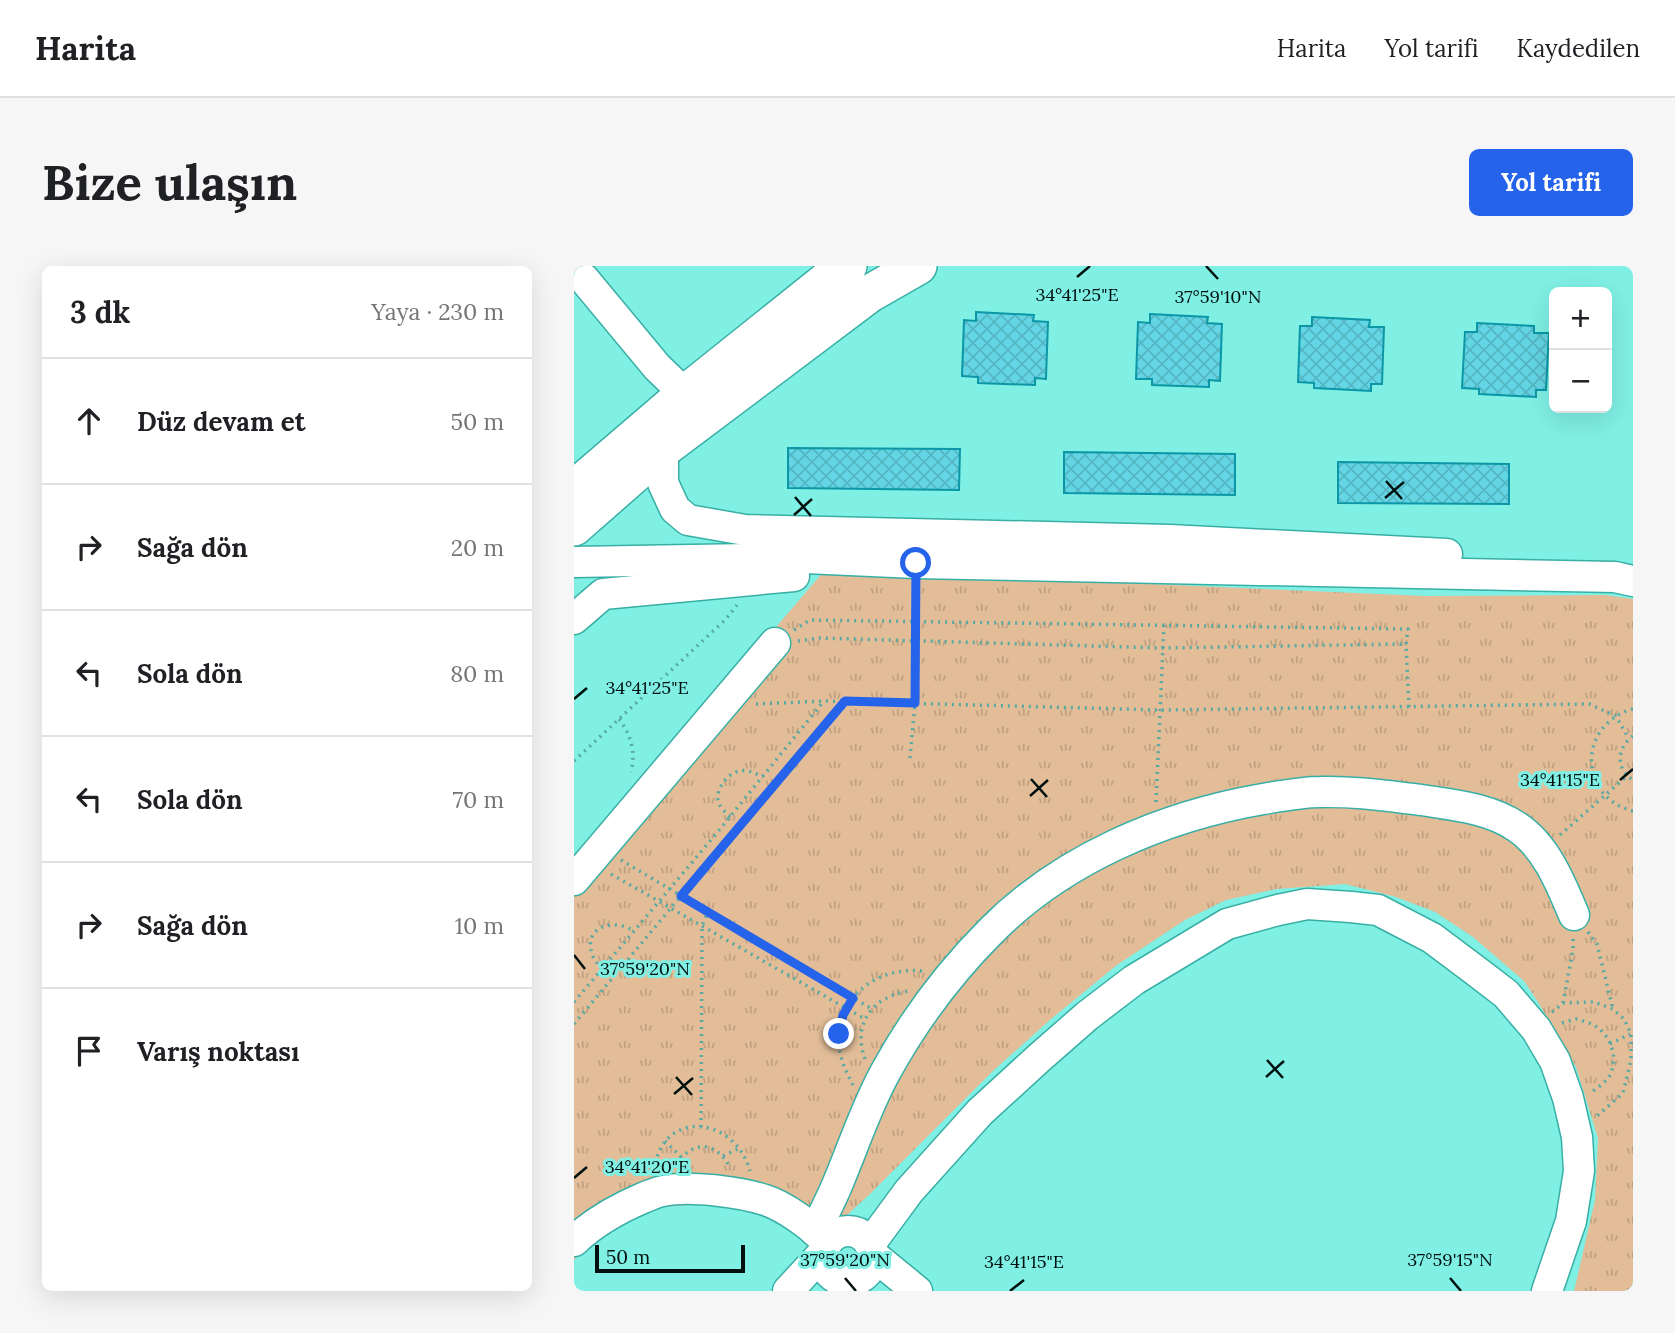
<!DOCTYPE html>
<html lang="tr">
<meta charset="utf-8">
<style>
body{margin:0;font-family:Lora,serif;background:#f6f6f6;color:#202124}
.controls{position:absolute;right:21px;top:21px;display:grid;overflow:hidden;border-radius:10px;box-shadow:0 7px 28px #0002}
.controls button{width:63px;height:63px;display:grid;place-items:center;padding:0;border:0;border-bottom:2px solid #e0e0e0;background:#fff;color:#202124;font:35px sans-serif}
.scale{position:absolute;left:21px;bottom:18px;width:150px;box-sizing:border-box;padding-left:7px;border:4px solid #00100f;border-top:0;font-size:19px;line-height:24px;white-space:nowrap;color:#00100f;-webkit-text-stroke:5px #80f0e5;paint-order:stroke}
.stop{position:absolute;width:21px;height:21px;margin:-16px;border:5px solid #2563eb;border-radius:50%;background:#fff}
.stop.end{background:#2563eb;border-color:#fff;box-shadow:0 2px 7px #0008}
.list{margin:0;padding:0;list-style:none}
h2{display:flex;justify-content:space-between;align-items:center;height:91px;margin:0;padding:0 28px;font-size:30px}
h2 small{font-size:23px;font-weight:400;color:#757577}
.list li{display:grid;grid-template-columns:46px 1fr auto;gap:21px;align-items:center;box-sizing:border-box;height:126px;padding:0 28px;border-top:2px solid #e0e0e0}
.list b{display:block;font-size:26px;white-space:nowrap}
.list em{font-size:23px;font-style:normal;color:#757577}
.icon{flex:none;width:38px;height:38px;fill:none;stroke:currentColor;stroke-width:2;stroke-linecap:round;stroke-linejoin:round}
.map{position:relative;flex:none;width:1059px;height:1025px;overflow:hidden;border-radius:10px}
header{display:flex;align-items:center;gap:42px;box-sizing:border-box;height:98px;padding:0 35px;background:#fff;border-bottom:2px solid #e0e0e0}
header strong{font-size:33px}
nav{display:flex;gap:38px;margin-inline-start:auto;font-size:24px}
.intro{display:flex;align-items:center;justify-content:space-between;box-sizing:border-box;height:168px;padding:0 42px}
h1{margin:0;font-size:49px}
.button{padding:18px 32px;border-radius:10px;background:#2563eb;color:#fff;font-size:24px;font-weight:700}
main{display:flex;gap:42px;padding:0 42px}
aside{flex:1;background:#fff;border-radius:10px;box-shadow:0 7px 28px #0002}
.map>svg:first-child{display:block}
</style>
<header>
<strong>Harita</strong>
<nav><a>Harita</a><a>Yol tarifi</a><a>Kaydedilen</a></nav>
</header>
<div class="intro"><h1>Bize ulaşın</h1><a class="button">Yol tarifi</a></div>
<main>
<aside>
<h2>3 dk<small>Yaya · 230 m</small></h2>
<ul class="list">
<li><svg class="icon" aria-label="ahead" viewBox="0 0 24 24"><path d="M12 20V5M6 11l6-6 6 6"/></svg><div><b>Düz devam et</b></div><em>50 m</em></li>
<li><svg class="icon" aria-label="right" viewBox="0 0 24 24"><path d="M7 20v-9h11M14 6l5 5-5 5"/></svg><div><b>Sağa dön</b></div><em>20 m</em></li>
<li><svg class="icon" aria-label="left" viewBox="0 0 24 24"><path d="M17 20v-9H6M10 6l-5 5 5 5"/></svg><div><b>Sola dön</b></div><em>80 m</em></li>
<li><svg class="icon" aria-label="left" viewBox="0 0 24 24"><path d="M17 20v-9H6M10 6l-5 5 5 5"/></svg><div><b>Sola dön</b></div><em>70 m</em></li>
<li><svg class="icon" aria-label="right" viewBox="0 0 24 24"><path d="M7 20v-9h11M14 6l5 5-5 5"/></svg><div><b>Sağa dön</b></div><em>10 m</em></li>
<li><svg class="icon" aria-label="arrive" viewBox="0 0 24 24"><path d="M6 21V4h12l-3 4 3 4H6"/></svg><div><b>Varış noktası</b></div></li>
</ul>
</aside>
<div class="map">
<svg width="1059" height="1025" viewBox="0 0 1059 1025">
<defs>
<pattern id="park-tufts" width="24" height="20" patternUnits="userSpaceOnUse" patternTransform="scale(1.75)"><rect width="24" height="20" fill="#e2bd98"/><path d="M3 7l-1-3M5 7V3M7 7l1-3M15 17l-1-3M17 17v-4M19 17l1-3" fill="none" stroke="#c0a182"/></pattern>
<pattern id="building-cross-hatch" width="8" height="8" patternUnits="userSpaceOnUse" patternTransform="scale(1.75)"><rect width="8" height="8" fill="#63d5e4"/><path d="M0 0l8 8M0 8l8-8" fill="none" stroke="#54b6c2"/></pattern>
</defs>
<rect width="100%" height="100%" fill="#80f0e5"/>
<polygon fill="url(#park-tufts)" points="251,304 851,330 1031,329 1059,333 1059,1025 1000,1025 1021,934 1024,872 1002,801 964,736 950,715 899,671 861,646 822,631 771,618 703,623 652,634 611,654 543,699 477,753 419,805 296,928 242,977 187,946 143,937 76,942 22,972 0,994 0,598 99,481"/>
<g fill="url(#building-cross-hatch)" stroke="#0b97a6" stroke-width="2">
<polygon points="402,46 460,49 459,55 474,56 472,113 461,112 461,119 404,117 404,111 388,110 390,54 402,55"/>
<polygon points="576,48 634,51 633,57 648,58 646,115 635,114 635,121 578,119 578,113 562,113 564,56 576,57"/>
<polygon points="738,51 796,54 795,61 810,61 808,118 797,118 797,125 740,122 740,117 724,116 726,60 738,60"/>
<polygon points="903,57 960,60 960,67 975,67 972,124 962,124 962,131 905,128 905,123 888,122 891,66 903,66"/>
<polygon points="214,182 386,183 385,224 214,222"/>
<polygon points="490,186 661,188 661,229 490,227"/>
<polygon points="764,196 935,198 935,238 764,237"/>
</g>
<g fill="none" stroke-linecap="round" stroke-linejoin="round">
<g stroke="#37afa5" stroke-width="33">
<g id="minor">
<polyline points="0,6 10,13 83,101 111,128"/>
<polyline points="89,183 89,217 101,243 114,254 171,264 596,274 873,288"/>
<polyline points="0,296 231,292 342,297 1041,311 1059,315"/>
<polyline points="0,353 29,328 220,310"/>
<polyline points="0,614 201,377"/>
<path d="M 241,965 C 250,947 259,930 266,912 C 281,876 293,839 312,805 C 340,754 375,707 417,665 C 488,593 590,550 689,533 C 707,530 728,526 746,526 C 780,525 813,530 847,534 C 879,539 915,542 943,561 C 972,580 987,618 1000,649"/>
<circle cx="274" cy="990" r="25"/>
<path d="M 0,975 C 20,956 43,943 69,932 C 75,930 82,926 89,925 C 114,919 166,926 191,934 C 210,940 240,961 253,977"/>
<polyline points="296,978 335,925 406,846 465,792 513,750 560,714 653,658 704,644 733,638 777,641 804,644 858,672 902,705 932,728 962,763 981,795 994,832 1003,871 1005,905 997,955 973,1025"/>
<polyline points="299,989 343,1025"/>
<polyline points="214,1025 250,986"/>
</g>
</g>
<g stroke="#37afa5" stroke-width="40">
<g id="major">
<polyline points="0,223 111,128 256,12 274,0"/>
<polyline points="0,261 89,183 295,28 344,0"/>
</g>
</g>
<g stroke="#57a9a1" stroke-width="3.5" stroke-dasharray="2 5" stroke-linecap="butt">
<polyline points="220,364 236,354 834,363 832,378 835,442"/>
<polyline points="224,375 245,372 589,382 832,378"/>
<polyline points="182,438 251,435 586,444 1015,438 1042,450 1055,473"/>
<path d="M 1059,443 C 1004,458 1003,531 1059,545"/>
<path d="M 45,453 C 57,469 62,486 57,506"/>
<path d="M 1059,470 C 1043,481 1041,503 1059,514"/>
<polyline points="336,492 341,437 342,319"/>
<polyline points="0,495 151,354 163,339"/>
<polyline points="582,536 590,359"/>
<path d="M 156,551 C 152,547 148,543 145,538 C 140,527 151,510 162,506 C 171,502 181,507 189,511"/>
<polyline points="986,569 1053,510"/>
<polyline points="47,594 298,743"/>
<polyline points="37,608 291,753"/>
<polyline points="1014,666 1023,678 1039,743"/>
<path d="M 28,703 C 24,698 20,694 18,688 C 9,660 40,652 60,665"/>
<polyline points="0,736 142,568 249,436"/>
<polyline points="989,737 999,684 999,672"/>
<polyline points="978,746 989,737 1020,736 1039,743 1050,753 1057,768 1057,794 1049,827 1023,850"/>
<path d="M 988,757 L 1002,753 C 1009,755 1017,757 1023,761 C 1039,772 1045,797 1034,812 C 1029,818 1022,823 1016,827"/>
<polyline points="0,758 270,435"/>
<polyline points="1036,778 1056,768"/>
<path d="M 291,793 C 278,757 299,731 334,725"/>
<path d="M 279,819 C 270,803 263,785 265,767 C 270,724 308,701 348,705"/>
<polyline points="127,861 128,660 134,646"/>
<polyline points="91,875 107,891"/>
<polyline points="149,890 166,882"/>
<path d="M 102,898 C 120,874 141,875 156,901"/>
<path d="M 80,904 C 88,842 161,850 176,905"/>
</g>
<use href="#minor" stroke="#fff" stroke-width="30"/>
<use href="#major" stroke="#fff" stroke-width="37"/>
</g>
<g fill="none" stroke-linecap="round" stroke-linejoin="round">
<polyline stroke="#2563eb" stroke-width="9" points="265,768 269,749 279,732 107,630 271,435 341,437 342,297"/>
</g>
<path fill="none" stroke="#00100f" stroke-width="2.5" d="M 632,0 L 644,13M 503,11 L 516,0M 812,215 L 828,233M 221,231 L 237,250M 811,232 L 830,216M 220,249 L 238,233M 0,433 L 13,422M 457,513 L 473,531M 1046,514 L 1059,503M 456,530 L 474,514M 0,689 L 11,703M 693,794 L 709,812M 102,811 L 118,829M 692,811 L 710,795M 100,828 L 119,812M 0,912 L 13,901M 271,1012 L 282,1025M 876,1012 L 887,1025M 436,1025 L 450,1014"/>
<g font-size="18" text-anchor="middle" fill="#00100f" stroke="#80f0e5" stroke-width="6" stroke-linejoin="round" paint-order="stroke">
<text x="503" y="35">34°41'25"E</text>
<text x="644" y="37">37°59'10"N</text>
<text x="73" y="428">34°41'25"E</text>
<text x="986" y="520">34°41'15"E</text>
<text x="71" y="709">37°59'20"N</text>
<text x="73" y="907">34°41'20"E</text>
<text x="271" y="1000">37°59'20"N</text>
<text x="876" y="1000">37°59'15"N</text>
<text x="450" y="1002">34°41'15"E</text>
</g>
</svg>
<div class="controls">
<button>+</button>
<button>−</button>
</div>
<div class="scale">50 m</div>
<div class="stop" style="left:342px;top:297px"></div>
<div class="stop end" style="left:265px;top:768px"></div>
</div>
</main>
